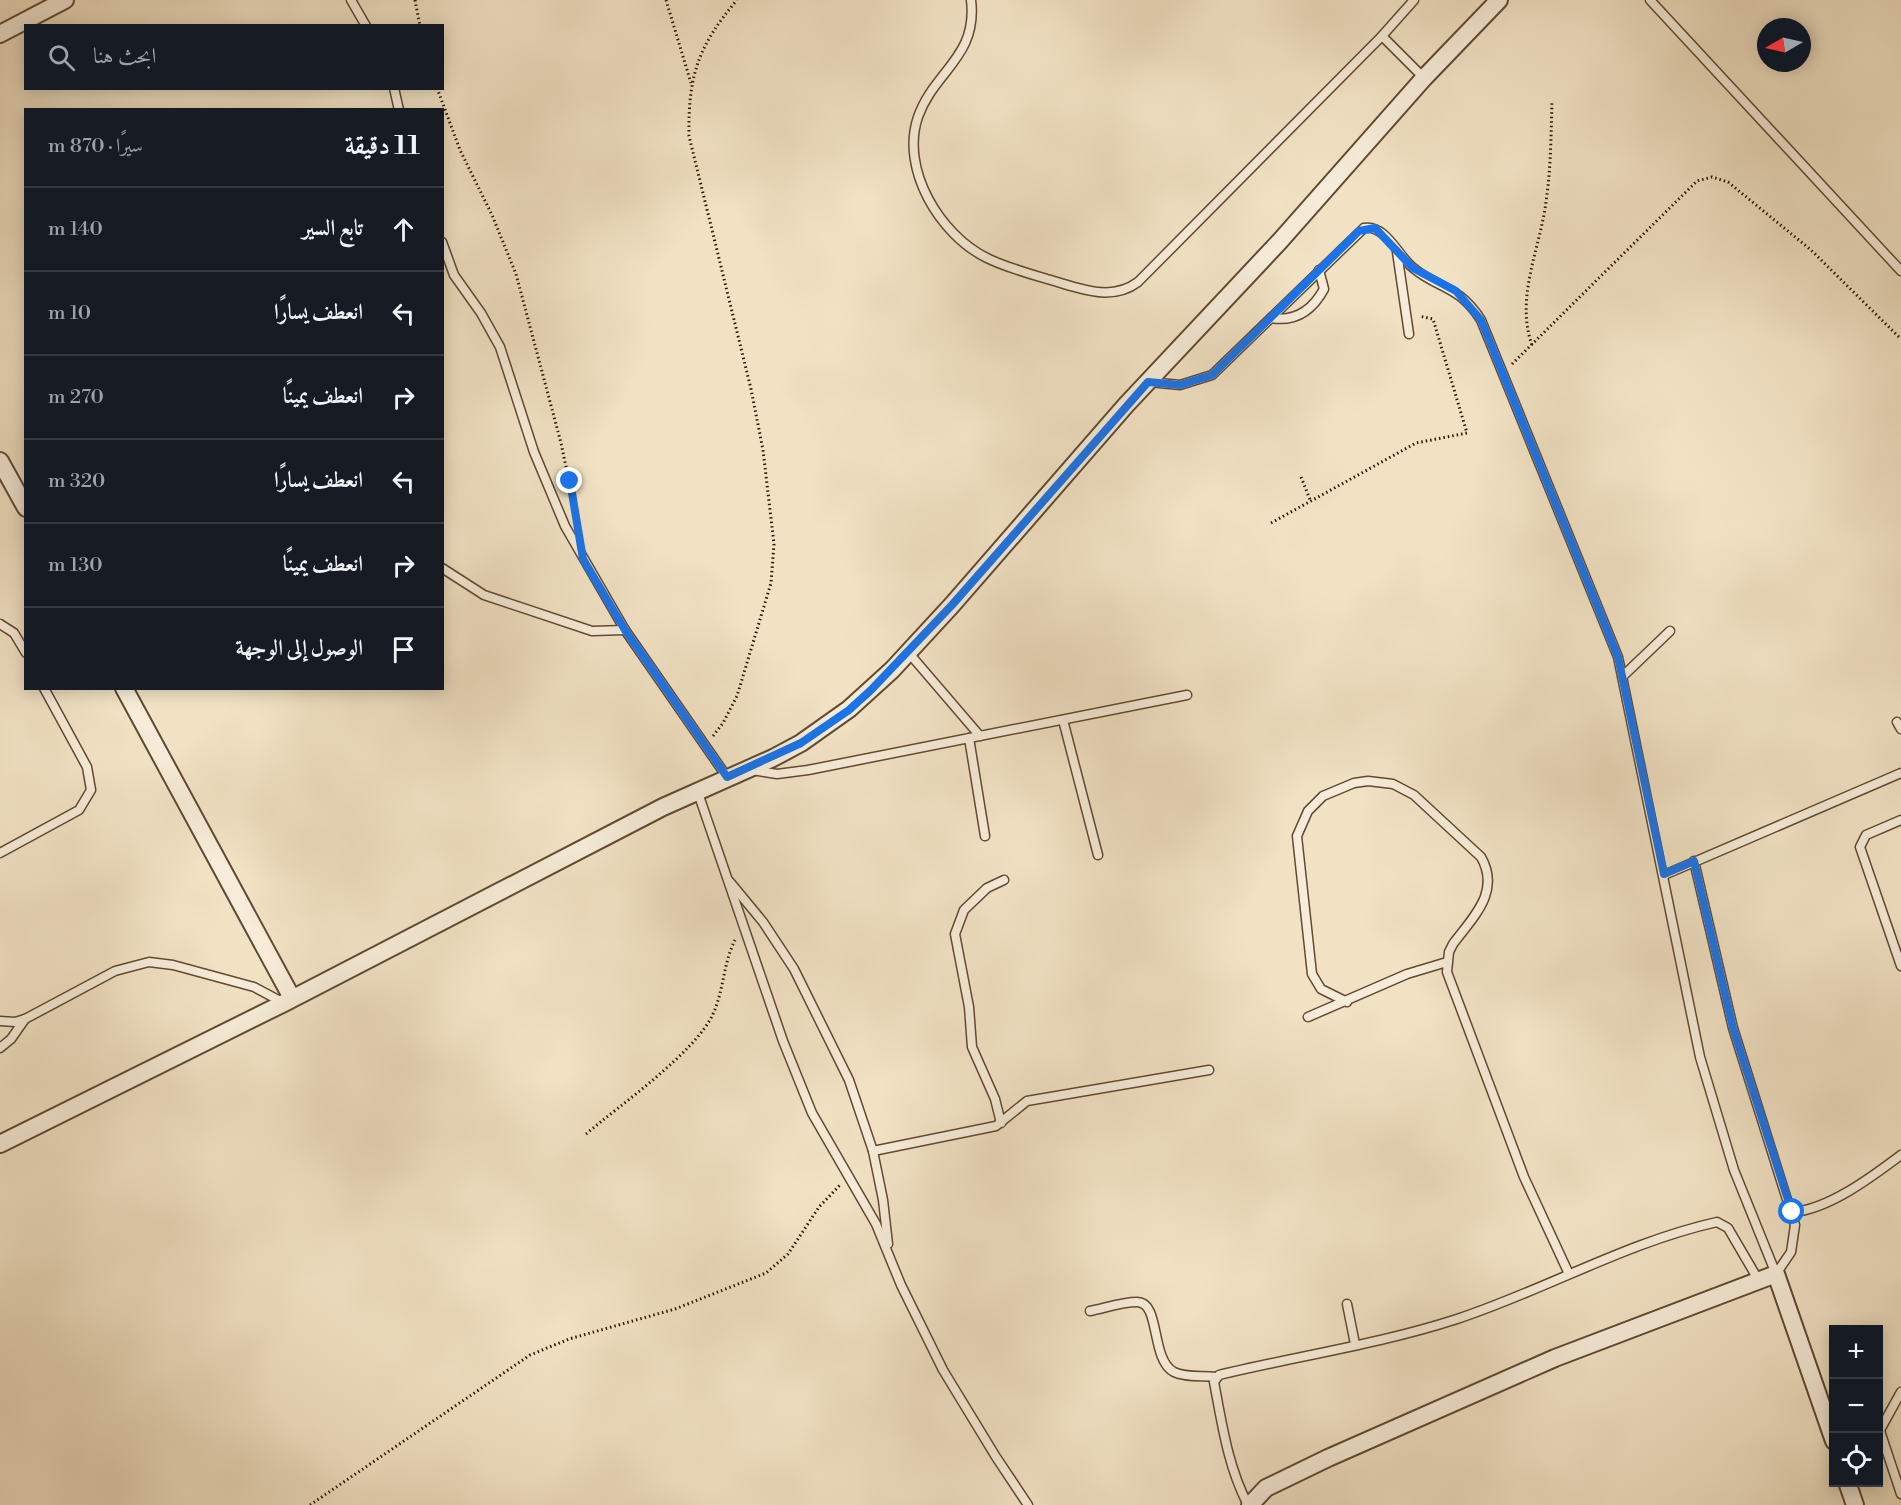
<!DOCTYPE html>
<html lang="ar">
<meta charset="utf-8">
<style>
body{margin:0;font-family:"Libre Bodoni",Amiri,serif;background:#20242c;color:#f1f3f6;direction:rtl}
.controls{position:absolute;right:18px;bottom:18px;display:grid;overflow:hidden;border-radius:0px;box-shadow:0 3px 15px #0003}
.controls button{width:54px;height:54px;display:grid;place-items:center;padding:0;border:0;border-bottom:2px solid #363941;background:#171b24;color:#f1f3f6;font:30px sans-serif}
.compass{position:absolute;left:1757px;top:18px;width:54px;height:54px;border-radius:50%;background:#171b24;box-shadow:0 3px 15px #0003;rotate:261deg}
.stop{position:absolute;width:18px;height:18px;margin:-14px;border:4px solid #1a73e8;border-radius:50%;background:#fff}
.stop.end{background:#1a73e8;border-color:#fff;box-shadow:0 2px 6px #0008}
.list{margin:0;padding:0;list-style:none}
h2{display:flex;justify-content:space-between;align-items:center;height:78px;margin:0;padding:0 24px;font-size:26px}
h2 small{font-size:20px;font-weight:400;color:#9ea1a6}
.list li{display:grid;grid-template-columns:39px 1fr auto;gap:18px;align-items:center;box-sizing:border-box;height:84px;padding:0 24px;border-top:2px solid #363941}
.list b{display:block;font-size:22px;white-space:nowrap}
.list em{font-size:20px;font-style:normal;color:#9ea1a6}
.icon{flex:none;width:33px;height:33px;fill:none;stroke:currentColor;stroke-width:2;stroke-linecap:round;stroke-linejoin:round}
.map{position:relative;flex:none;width:1901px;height:1505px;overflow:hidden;direction:ltr}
.search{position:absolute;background:#171b24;box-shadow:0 3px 15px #0003;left:24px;top:24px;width:420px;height:66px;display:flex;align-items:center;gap:15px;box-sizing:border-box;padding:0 21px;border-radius:0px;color:#9ea1a6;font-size:22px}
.panel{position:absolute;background:#171b24;box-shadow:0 3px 15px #0003;left:24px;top:108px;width:420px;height:582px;border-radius:0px;direction:rtl}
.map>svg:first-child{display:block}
</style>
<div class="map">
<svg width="1901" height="1505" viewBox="0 0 1901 1505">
<rect width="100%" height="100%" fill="#f1e2c4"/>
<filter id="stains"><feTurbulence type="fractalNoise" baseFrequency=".00333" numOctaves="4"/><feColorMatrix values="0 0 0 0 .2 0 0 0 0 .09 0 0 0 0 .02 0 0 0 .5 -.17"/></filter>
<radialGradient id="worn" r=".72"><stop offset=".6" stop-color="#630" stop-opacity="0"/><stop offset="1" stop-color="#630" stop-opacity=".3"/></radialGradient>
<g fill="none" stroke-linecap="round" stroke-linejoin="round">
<g stroke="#624931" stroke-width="11">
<g id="service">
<polyline points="351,0 366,26"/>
<path d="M 971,0 C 978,57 934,71 918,117 C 900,169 940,235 987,258 C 1005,267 1027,273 1047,279 C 1077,287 1110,303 1138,282 L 1382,36 L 1414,0"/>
<polyline points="1650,0 1901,271"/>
<polyline points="1382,36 1424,78"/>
<polyline points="394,88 399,110"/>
<polyline points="442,242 454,275 481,313 500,347 534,452 565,526 625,630 727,777"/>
<polyline points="1397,252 1409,334"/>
<path d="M 1271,318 C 1295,322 1312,311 1324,289 L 1319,270"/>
<path d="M 1149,382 L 1180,385 L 1212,375 L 1364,228 C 1385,224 1398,255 1412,267 C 1439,290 1458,284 1481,320 L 1618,657 L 1700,1057 L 1734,1170 L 1776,1274 L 1791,1252 L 1795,1225 L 1733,1028 L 1694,861"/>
<polyline points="442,568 484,595 592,631 625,630"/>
<polyline points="0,624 14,633 26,653"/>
<polyline points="908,652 980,736"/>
<polyline points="1623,676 1670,631"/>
<polyline points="1063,720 1098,855"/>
<polyline points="1897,722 1901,729"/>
<polyline points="969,738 985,836"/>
<polyline points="752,770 777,774 808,770 1187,695"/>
<polyline points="697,790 783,1041 812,1113 876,1224 901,1285 943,1370 996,1457 1028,1505"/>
<polyline points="1901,820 1866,835 1860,847 1901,966"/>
<polyline points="0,853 79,810 91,790 87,767 44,688"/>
<polyline points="1664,875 1901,773"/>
<polyline points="730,882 763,922 794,969 849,1080 873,1151 883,1200 888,1244"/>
<path d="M 1347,1002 L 1321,989 L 1312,974 L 1297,836 L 1308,811 L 1323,796 L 1354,783 L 1368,781 L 1393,784 L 1414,795 L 1481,857 C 1501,892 1473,917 1453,944 L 1449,952 L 1447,972 L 1524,1177 L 1569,1274"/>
<polyline points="1308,1017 1407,974 1447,962"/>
<polyline points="0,1021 15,1022 25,1019 115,971 149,962 173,965 254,987 284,1003"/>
<polyline points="0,1048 11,1039 25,1019"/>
<polyline points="1001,1123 995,1099 972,1047 969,1007 955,934 964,910 987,888 1004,880"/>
<polyline points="873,1151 996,1126 1027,1101 1209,1070"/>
<path d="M 1792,1212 C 1828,1210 1873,1176 1901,1155"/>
<polyline points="1347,1304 1355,1344"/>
<path d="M 1090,1311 C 1105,1308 1122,1302 1137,1302 C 1161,1302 1150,1359 1174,1372 C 1186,1378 1203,1375 1216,1377"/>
<polyline points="1878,1425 1901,1494"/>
<polyline points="1880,1430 1901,1392"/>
<path d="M 1248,1505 C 1228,1467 1222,1424 1214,1382 L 1219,1375 C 1298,1356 1380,1344 1457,1319 C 1545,1290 1627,1242 1717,1222 L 1728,1228 L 1759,1281"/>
</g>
</g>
<g stroke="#624931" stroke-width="20">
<g id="minor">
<polyline points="0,34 65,0"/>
<polyline points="0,461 26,508"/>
<polyline points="124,688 292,998"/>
<polyline points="0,1144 284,1003 663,807 773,758 801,743 849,709 892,670 952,605 1126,405 1280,241 1424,78 1499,0"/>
<polyline points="1847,1482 1855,1505"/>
<polyline points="1250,1505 1266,1488 1328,1458 1555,1358 1776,1274 1834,1441"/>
</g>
</g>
<g stroke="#331600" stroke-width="3" stroke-dasharray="1.5 3" stroke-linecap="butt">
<polyline points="415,0 420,26"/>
<polyline points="666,0 691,83"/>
<polyline points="437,88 460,150 492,215 516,274 561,443 577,519"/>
<path d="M 1532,345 C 1515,298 1540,249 1546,202 C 1551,168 1551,134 1552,101"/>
<polyline points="1512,364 1697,181 1712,177 1728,182 1811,250 1901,339"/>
<polyline points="1301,477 1311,502"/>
<polyline points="1271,523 1416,443 1467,433 1433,319 1419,316"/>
<path d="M 713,736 L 723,723 L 737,696 L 771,583 L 774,544 L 763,450 L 751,389 L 689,136 C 688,76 698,46 737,0"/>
<path d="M 586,1134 C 620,1105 695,1053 713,1014 C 724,990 723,964 735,940"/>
<polyline points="310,1505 530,1355 569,1339 675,1309 766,1273 788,1254 819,1207 840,1185"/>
</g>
<use href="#service" stroke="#f6ecd9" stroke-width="8"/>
<use href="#minor" stroke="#f6ecd9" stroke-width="16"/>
</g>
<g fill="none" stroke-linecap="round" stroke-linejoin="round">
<polyline stroke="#1a73e8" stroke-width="8" points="570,481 583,559 625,630 727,777 801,743 849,710 871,690 952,605 1148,382 1180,385 1212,375 1359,231 1375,228 1413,268 1456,291 1481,320 1618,657 1664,874 1694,861 1733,1028 1792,1212"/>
</g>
<rect width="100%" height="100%" filter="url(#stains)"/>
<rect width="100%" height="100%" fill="url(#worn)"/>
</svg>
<div class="controls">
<button>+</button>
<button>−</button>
<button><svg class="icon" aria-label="locate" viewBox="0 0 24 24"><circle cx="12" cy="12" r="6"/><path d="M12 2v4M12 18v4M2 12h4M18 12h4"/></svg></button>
</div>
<svg class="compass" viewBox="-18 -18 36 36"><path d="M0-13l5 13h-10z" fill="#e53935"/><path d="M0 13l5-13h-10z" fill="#9ea1a6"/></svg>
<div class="stop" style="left:1792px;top:1212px"></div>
<div class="stop end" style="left:570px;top:481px"></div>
<div class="search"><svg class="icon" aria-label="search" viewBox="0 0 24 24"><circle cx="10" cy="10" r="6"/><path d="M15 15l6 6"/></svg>ابحث هنا</div>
<section class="panel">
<h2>11 دقيقة<small>سيرًا · 870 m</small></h2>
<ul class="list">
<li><svg class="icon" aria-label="ahead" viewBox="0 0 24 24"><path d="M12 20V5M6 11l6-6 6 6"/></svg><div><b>تابع السير</b></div><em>140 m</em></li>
<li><svg class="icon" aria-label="left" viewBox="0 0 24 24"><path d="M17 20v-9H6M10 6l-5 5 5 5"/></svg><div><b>انعطف يسارًا</b></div><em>10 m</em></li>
<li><svg class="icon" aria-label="right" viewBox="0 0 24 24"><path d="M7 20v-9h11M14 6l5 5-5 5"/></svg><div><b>انعطف يمينًا</b></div><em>270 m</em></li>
<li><svg class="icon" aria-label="left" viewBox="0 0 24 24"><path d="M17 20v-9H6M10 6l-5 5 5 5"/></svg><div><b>انعطف يسارًا</b></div><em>320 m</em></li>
<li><svg class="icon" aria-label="right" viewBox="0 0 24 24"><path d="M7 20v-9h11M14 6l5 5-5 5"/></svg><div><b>انعطف يمينًا</b></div><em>130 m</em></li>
<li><svg class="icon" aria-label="arrive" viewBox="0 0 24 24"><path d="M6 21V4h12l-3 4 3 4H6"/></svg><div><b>الوصول إلى الوجهة</b></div></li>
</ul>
</section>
</div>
